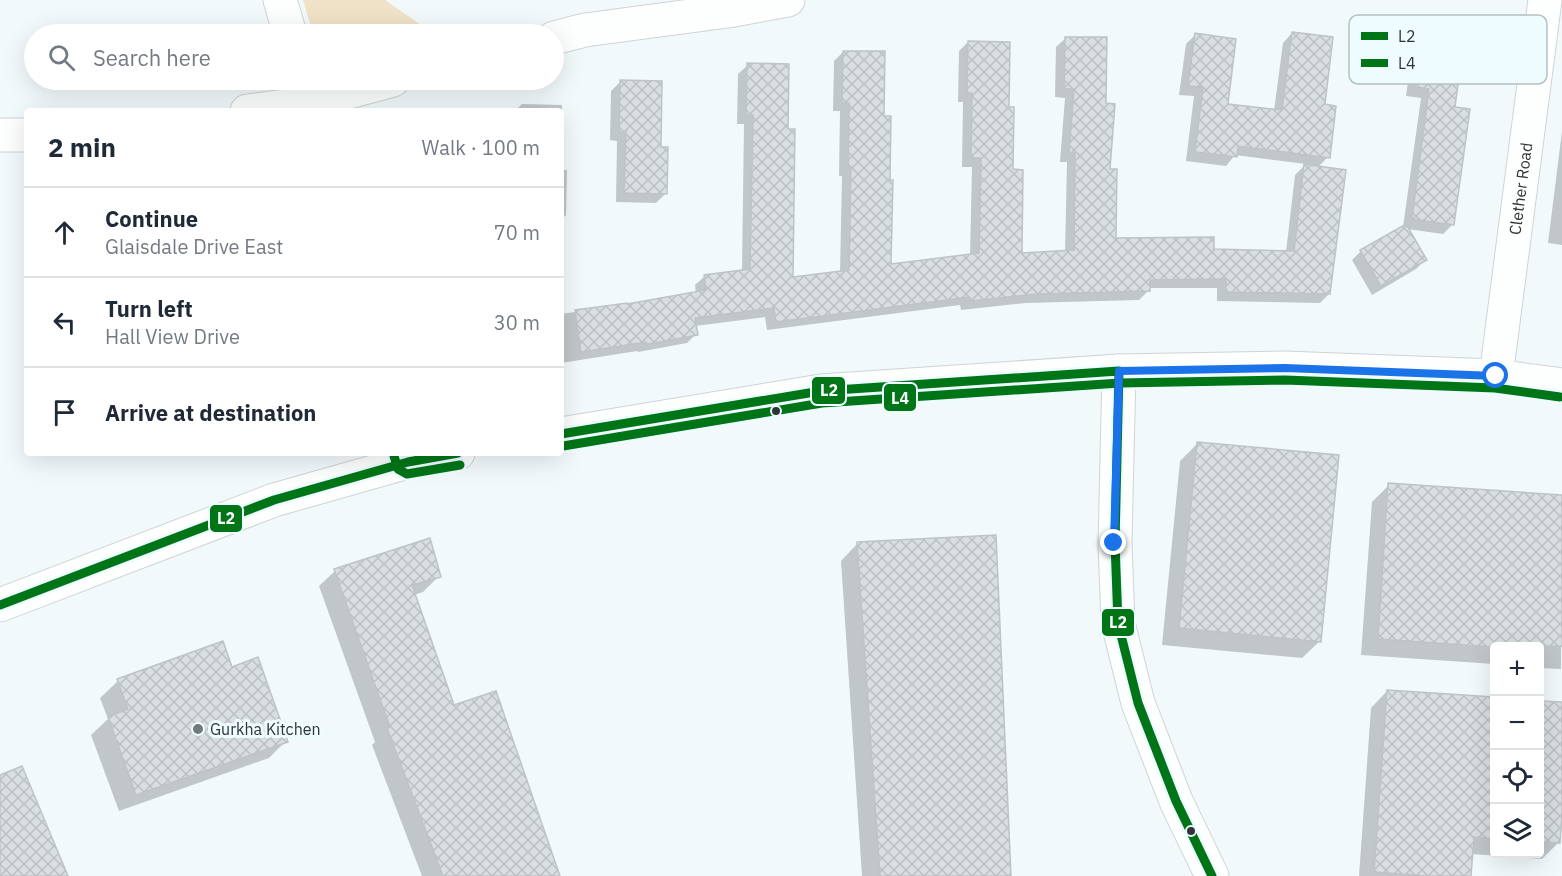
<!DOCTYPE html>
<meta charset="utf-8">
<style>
body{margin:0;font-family:"IBM Plex Sans",sans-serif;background:#f2f2f3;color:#1f2937}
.controls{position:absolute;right:18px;bottom:18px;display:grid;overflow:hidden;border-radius:6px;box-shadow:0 6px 24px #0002}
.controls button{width:54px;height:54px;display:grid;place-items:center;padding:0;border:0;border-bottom:2px solid #e0e1e3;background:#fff;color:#1f2937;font:30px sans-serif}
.stop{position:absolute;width:18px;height:18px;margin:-14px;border:4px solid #1a73e8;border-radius:50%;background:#fff}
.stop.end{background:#1a73e8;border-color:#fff;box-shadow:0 2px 6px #0008}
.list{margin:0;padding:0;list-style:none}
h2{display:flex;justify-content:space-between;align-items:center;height:78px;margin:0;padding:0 24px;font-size:26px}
h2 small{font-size:20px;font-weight:400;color:#747a83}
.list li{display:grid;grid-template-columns:39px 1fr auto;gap:18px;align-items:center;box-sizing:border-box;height:90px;padding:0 24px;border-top:2px solid #e0e1e3}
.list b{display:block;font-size:22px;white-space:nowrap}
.list p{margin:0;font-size:20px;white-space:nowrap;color:#747a83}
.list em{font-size:20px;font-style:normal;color:#747a83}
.icon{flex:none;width:33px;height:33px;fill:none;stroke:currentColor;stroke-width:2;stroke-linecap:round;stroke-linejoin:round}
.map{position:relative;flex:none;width:1562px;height:876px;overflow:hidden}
.search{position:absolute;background:#fff;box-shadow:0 6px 24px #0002;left:24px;top:24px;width:540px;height:66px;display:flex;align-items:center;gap:15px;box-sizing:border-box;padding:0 21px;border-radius:33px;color:#747a83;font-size:22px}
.panel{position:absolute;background:#fff;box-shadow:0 6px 24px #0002;left:24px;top:108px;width:540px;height:348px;border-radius:6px}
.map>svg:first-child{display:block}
</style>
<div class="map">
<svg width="1562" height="876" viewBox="0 0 1562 876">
<defs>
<pattern id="building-cross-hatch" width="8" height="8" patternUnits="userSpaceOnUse" patternTransform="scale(1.5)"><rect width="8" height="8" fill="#d9dfe1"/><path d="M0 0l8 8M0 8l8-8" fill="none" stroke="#bbc0c2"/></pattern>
</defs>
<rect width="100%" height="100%" fill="#f2f9fb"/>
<polygon fill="#f0e2c6" points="303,0 385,0 434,34 313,34"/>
<g fill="#0003">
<polygon points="1292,33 1324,106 1328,157 1318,167 1329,294 1320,303 1217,301 1217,288 1148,288 1148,291 1139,300 1026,303 961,310 960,305 767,330 765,317 695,326 696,334 687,343 638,352 637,351 561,363 561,314 696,294 695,285 705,276 742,271 744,124 737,124 738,74 748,65 787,130 791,279 840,272 842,176 839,176 840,111 833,111 834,61 843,52 882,117 890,266 970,256 972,167 962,167 963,102 958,102 959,51 968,42 1007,108 1011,171 1020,255 1065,252 1067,162 1060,162 1065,98 1055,97 1056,47 1066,38 1105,105 1115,239 1213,251 1286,252 1295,175 1306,164 1235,155 1226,166 1186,161 1194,96 1179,95 1186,44 1195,35 1227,105 1274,111 1283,43"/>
<polygon points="1422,37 1453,108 1452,225 1443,234 1407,229 1425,260 1416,269 1372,295 1352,260 1361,251 1403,227 1421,98 1406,96 1413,46"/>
<polygon points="620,82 659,149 665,194 656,203 616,202 617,141 610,140 611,91"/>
<polygon points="522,104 562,105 561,156 561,111 515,111"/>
<polygon points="1562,131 1562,245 1548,243"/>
<polygon points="561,170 567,170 566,215 561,220"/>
<polygon points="1197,444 1320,641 1302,658 1162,645 1180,461"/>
<polygon points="1389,485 1562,497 1561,669 1540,668 1540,646 1494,646 1494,664 1361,655 1372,502"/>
<polygon points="858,543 1010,876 862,876 841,561"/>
<polygon points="335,571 439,576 423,592 414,595 453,707 559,876 422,876 372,745 375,742 319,586"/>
<polygon points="222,643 231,669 286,741 269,758 119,811 91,735 108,719 100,698 118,681"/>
<polygon points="1387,691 1494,699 1494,854 1540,854 1540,702 1562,704 1562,793 1558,843 1542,859 1471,854 1470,876 1359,876 1371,708"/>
</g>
<g fill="url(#building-cross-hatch)" stroke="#bec4c6" stroke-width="1.5">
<polygon points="1292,32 1333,37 1325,104 1336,106 1330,158 1238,146 1237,157 1195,152 1203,87 1188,86 1195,33 1236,39 1228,104 1282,110"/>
<polygon points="1422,35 1464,41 1455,107 1470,109 1454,225 1412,219 1429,89 1414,87"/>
<polygon points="1065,37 1107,37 1106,103 1115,104 1110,169 1117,169 1116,238 1214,237 1214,249 1294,251 1304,164 1346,170 1330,294 1226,292 1226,279 1150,280 1150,291 1037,294 970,301 969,297 776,322 774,308 695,318 698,335 647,344 646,342 581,352 575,310 627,303 627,304 706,290 704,275 750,269 753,115 746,115 747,63 789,64 788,129 795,129 793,277 849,270 851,167 848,167 849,103 842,103 843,51 885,51 884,116 891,116 890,180 893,180 891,264 979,253 981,158 971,158 972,93 967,93 968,41 1010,42 1009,107 1014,107 1013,169 1023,170 1022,253 1074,250 1075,153 1069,153 1074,89 1064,89"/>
<polygon points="620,80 662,81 661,147 668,147 667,194 624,193 626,132 619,132"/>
<polygon points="1406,224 1427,260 1381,286 1360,250"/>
<polygon points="1197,442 1339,455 1321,642 1179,628"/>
<polygon points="1388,483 1562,495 1562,646 1494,647 1378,639"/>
<polygon points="996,535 1011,876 880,876 857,542"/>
<polygon points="430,538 441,577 412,585 454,705 496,691 560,876 443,876 387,728 390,727 334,569"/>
<polygon points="223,641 232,667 258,657 288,742 136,795 108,717 128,709 117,679"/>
<polygon points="1387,690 1494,697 1494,839 1474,837 1471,876 1426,876 1374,872"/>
<polygon points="1539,701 1562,702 1562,814 1560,843 1539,842"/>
<polygon points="22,766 68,876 0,876 0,775"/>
</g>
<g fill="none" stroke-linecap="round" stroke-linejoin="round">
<g stroke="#cfd4d6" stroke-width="35">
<g id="minor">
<polyline points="280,0 290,34"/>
<polyline points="554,38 585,30 728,11 788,0"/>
<polyline points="247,111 308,103 393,80"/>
<polyline points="0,135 27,135"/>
<polyline points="1119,371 1115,543 1118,623 1138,703 1176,801 1212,876"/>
<path id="s1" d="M 1496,376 L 1545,0"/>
</g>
</g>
<g stroke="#cfd4d6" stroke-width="35">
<g id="tertiary">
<polyline points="561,434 821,391 1119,371 1285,368 1496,376 1562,385"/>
<polyline points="0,605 274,500 408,462 458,453"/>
</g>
</g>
<use href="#minor" stroke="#fdfefe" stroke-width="33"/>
<use href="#tertiary" stroke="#fdfefe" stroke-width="33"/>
<g stroke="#eefbff" stroke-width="14">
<g id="bus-1">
<polyline points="561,434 821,391 1119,371 1115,543 1118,623 1138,703 1176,801 1212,876"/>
<polyline points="0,605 274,500 408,462 458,453"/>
</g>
</g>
<g stroke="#eefbff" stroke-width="14">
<g id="bus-2">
<polyline points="563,446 822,403 1120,383 1285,380 1495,388 1560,397"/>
<polyline points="394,456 398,469 407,474 460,465"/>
</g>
</g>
<use href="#bus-1" stroke="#007517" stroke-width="9"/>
<use href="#bus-2" stroke="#007517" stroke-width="9"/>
</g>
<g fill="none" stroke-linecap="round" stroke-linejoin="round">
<polyline stroke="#1a73e8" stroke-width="8" points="1114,543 1119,371 1285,368 1496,376"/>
</g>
<g fill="#2f3536" stroke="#eefbff" stroke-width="2">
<circle cx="776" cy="411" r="5"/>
<circle cx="1191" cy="831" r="5"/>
</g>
<circle fill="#737a7b" stroke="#eefbff" stroke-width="2" cx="198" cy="729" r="6"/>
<g text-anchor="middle" stroke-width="6" stroke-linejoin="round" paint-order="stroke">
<g font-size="16" fill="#2f3536" stroke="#eefbff">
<text dy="6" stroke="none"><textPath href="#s1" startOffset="189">Clether Road</textPath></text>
</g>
<g font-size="16" fill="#2f3536" stroke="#eefbff" text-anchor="start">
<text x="210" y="735">Gurkha Kitchen</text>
</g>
</g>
<rect x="1349" y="15" width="198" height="69" rx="9" fill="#eefbff" stroke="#b5c0c3" stroke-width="1.5"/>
<rect x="1361" y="32" width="27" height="8" fill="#007517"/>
<rect x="1361" y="59" width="27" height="8" fill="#007517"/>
<g font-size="16" fill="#2f3536">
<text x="1398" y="42">L2</text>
<text x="1398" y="69">L4</text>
</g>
<g stroke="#eefbff" stroke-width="2">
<rect x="811" y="376" width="35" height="29" rx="6" fill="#007517"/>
<rect x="883" y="383" width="34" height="29" rx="6" fill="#007517"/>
<rect x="209" y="504" width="34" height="29" rx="6" fill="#007517"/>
<rect x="1101" y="608" width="34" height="29" rx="6" fill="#007517"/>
</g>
<g font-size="16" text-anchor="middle" font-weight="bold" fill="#fff">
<text x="829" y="396">L2</text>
<text x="900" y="404">L4</text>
<text x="226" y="524">L2</text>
<text x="1118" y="628">L2</text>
</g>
</svg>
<div class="controls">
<button>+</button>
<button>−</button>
<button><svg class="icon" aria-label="locate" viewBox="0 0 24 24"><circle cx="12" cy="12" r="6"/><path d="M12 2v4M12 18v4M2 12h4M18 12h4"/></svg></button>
<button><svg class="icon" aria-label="layers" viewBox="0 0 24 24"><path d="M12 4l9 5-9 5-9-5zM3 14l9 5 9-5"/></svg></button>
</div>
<div class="stop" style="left:1496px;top:376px"></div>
<div class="stop end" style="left:1114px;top:543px"></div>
<div class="search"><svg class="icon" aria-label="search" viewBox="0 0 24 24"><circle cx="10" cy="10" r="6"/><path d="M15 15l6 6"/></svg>Search here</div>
<section class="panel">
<h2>2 min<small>Walk · 100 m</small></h2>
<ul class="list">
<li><svg class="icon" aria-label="ahead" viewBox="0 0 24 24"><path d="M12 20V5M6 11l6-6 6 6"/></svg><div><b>Continue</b><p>Glaisdale Drive East</p></div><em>70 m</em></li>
<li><svg class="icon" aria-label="left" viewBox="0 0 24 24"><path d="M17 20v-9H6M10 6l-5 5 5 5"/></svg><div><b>Turn left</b><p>Hall View Drive</p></div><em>30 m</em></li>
<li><svg class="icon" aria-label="arrive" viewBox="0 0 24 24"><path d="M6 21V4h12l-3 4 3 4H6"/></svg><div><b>Arrive at destination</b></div></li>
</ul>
</section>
</div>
